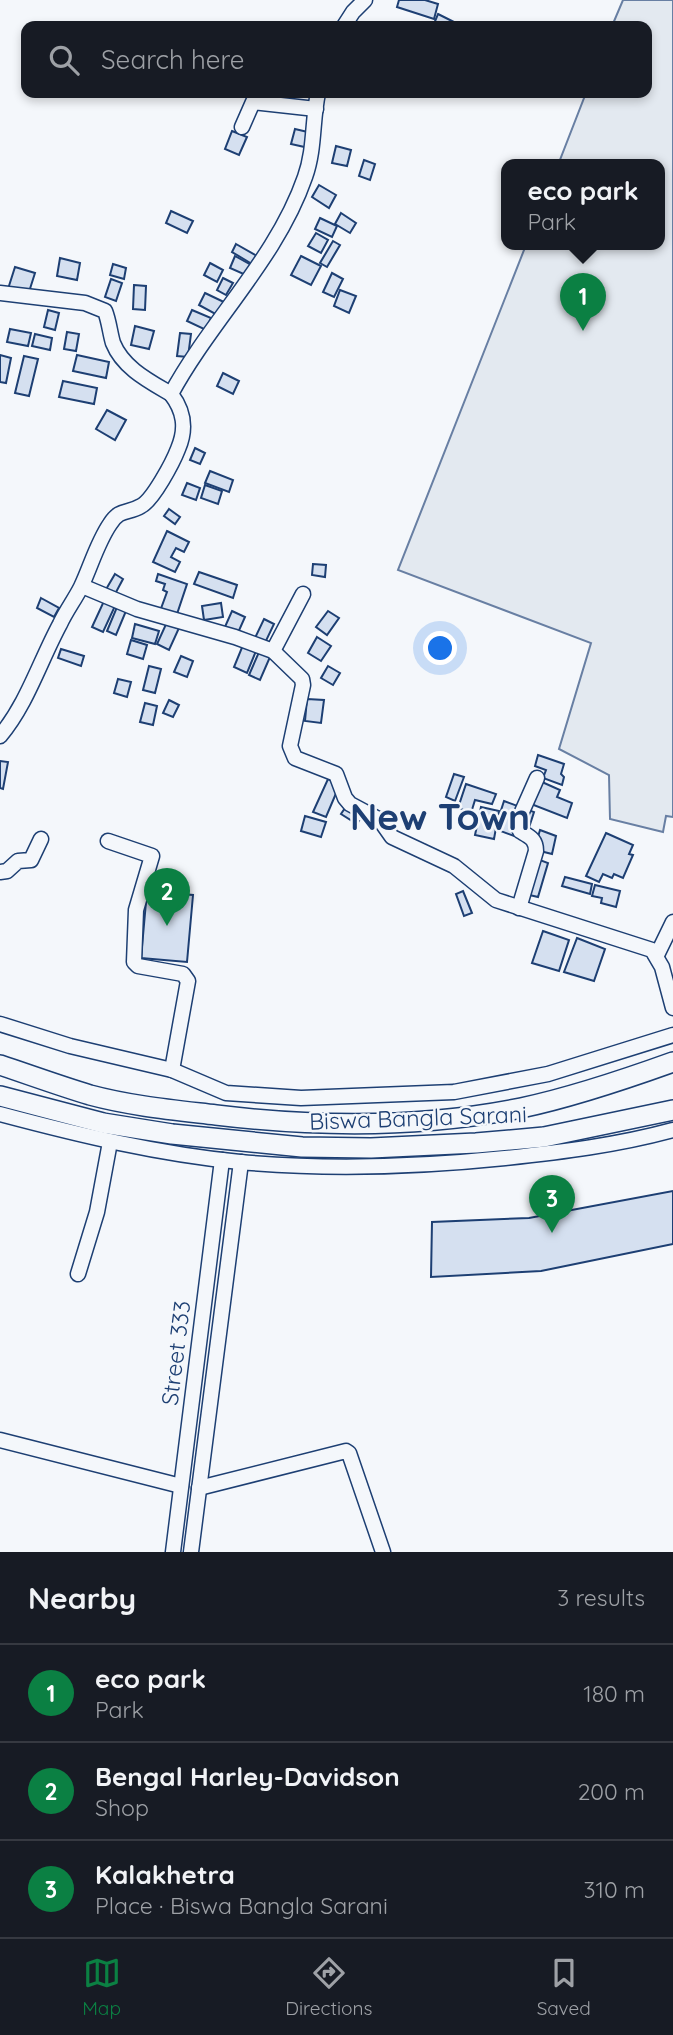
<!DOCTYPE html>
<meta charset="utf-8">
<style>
body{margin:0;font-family:Quicksand,sans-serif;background:#20242c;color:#f1f3f6}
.you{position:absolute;left:441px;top:649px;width:24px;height:24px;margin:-18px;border:5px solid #fff;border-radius:50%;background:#1a73e8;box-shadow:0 0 0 10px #1a73e833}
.badge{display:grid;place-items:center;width:46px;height:46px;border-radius:50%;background:#0b8043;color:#fff;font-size:23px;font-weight:700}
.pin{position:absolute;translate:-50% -58px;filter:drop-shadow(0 2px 4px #0008)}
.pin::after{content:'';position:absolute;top:37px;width:24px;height:21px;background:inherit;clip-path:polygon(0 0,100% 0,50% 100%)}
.popup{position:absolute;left:501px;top:159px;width:164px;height:91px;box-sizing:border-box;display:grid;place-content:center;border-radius:14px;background:#171b24;filter:drop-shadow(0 2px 5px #0005);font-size:23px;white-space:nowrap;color:#9ea1a6}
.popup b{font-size:26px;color:#f1f3f6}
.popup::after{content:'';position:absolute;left:50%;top:100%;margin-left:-14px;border:14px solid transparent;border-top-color:#171b24}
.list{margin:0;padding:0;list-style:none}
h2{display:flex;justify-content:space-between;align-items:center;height:91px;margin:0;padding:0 28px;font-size:30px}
h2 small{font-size:23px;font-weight:400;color:#9ea1a6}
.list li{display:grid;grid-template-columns:46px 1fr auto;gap:21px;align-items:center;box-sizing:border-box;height:98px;padding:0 28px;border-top:2px solid #363941}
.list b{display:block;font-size:26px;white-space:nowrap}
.list p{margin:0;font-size:23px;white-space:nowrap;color:#9ea1a6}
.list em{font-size:23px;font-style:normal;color:#9ea1a6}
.icon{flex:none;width:38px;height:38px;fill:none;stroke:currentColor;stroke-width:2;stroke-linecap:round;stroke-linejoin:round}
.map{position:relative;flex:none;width:673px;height:1552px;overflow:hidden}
.search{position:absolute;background:#171b24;box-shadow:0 4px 10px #0003;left:21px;right:21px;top:21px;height:77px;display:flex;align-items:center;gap:18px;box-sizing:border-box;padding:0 24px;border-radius:14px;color:#9ea1a6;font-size:26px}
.sheet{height:385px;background:#171b24}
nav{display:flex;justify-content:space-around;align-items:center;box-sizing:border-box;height:98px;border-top:2px solid #363941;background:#171b24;font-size:19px;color:#9ea1a6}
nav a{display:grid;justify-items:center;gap:4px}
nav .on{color:#0b8043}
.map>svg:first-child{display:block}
</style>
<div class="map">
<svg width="673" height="1552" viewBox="0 0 673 1552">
<rect width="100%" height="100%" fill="#f4f7fb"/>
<polygon fill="#e3e9f0" stroke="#687fa3" stroke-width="2" points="623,0 673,0 673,817 666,816 663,832 610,819 609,775 559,749 591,643 398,570 526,245 660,245 660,165 558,165 586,93 647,93 647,26 612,26"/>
<g fill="#d5e0f0" stroke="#1d3f73" stroke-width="2">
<polygon points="399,0 425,0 438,4 434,19 397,7"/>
<polygon points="438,14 458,24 457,26 433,26"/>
<polygon points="295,129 312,133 309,148 291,144"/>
<polygon points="232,131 247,137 239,155 225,149"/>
<polygon points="336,146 351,150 347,166 332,163"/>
<polygon points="364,160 375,164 370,180 359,176"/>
<polygon points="319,185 336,195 329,208 312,197"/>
<polygon points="171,211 193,221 187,233 166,223"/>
<polygon points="341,213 356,223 350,233 335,224"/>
<polygon points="320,218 337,226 332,237 315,229"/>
<polygon points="316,233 328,240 321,253 308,246"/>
<polygon points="333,241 340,245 327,267 320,263"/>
<polygon points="236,244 257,256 252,264 232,252"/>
<polygon points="235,256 253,266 248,276 230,268"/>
<polygon points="301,256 321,266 311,285 291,275"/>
<polygon points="60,258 80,263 77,280 57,276"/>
<polygon points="210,263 223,270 217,282 204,275"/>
<polygon points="113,264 126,268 124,279 110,275"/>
<polygon points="15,267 35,273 28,295 8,289"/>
<polygon points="332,273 343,279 334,297 323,292"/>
<polygon points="223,278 233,283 226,295 217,290"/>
<polygon points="111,279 122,283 116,301 105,297"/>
<polygon points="134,285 146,286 145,310 133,309"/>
<polygon points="340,290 356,296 349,313 334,306"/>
<polygon points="205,293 226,303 219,316 199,305"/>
<polygon points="48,310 59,313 55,330 44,327"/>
<polygon points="192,310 211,318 206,330 187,321"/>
<polygon points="135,326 154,331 149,349 131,345"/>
<polygon points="10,329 31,333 28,346 7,342"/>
<polygon points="67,332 79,334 76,351 64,349"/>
<polygon points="180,333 191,334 188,357 177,356"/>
<polygon points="35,334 52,338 50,350 32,346"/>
<polygon points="0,355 11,358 6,383 0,382"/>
<polygon points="77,355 109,362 106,378 73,371"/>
<polygon points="24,356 38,359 29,396 15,393"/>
<polygon points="223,373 239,381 233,394 217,386"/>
<polygon points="63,381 97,388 94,404 59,397"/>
<polygon points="107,410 126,420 115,440 96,429"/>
<polygon points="195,448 205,453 200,464 190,460"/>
<polygon points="210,471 233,480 229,492 205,483"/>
<polygon points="187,483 200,488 196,500 182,495"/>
<polygon points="205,485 222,491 218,504 201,498"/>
<polygon points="169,509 180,517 175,524 164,516"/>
<polygon points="167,531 189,542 184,552 176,548 171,557 180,562 175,572 153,562"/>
<polygon points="313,564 326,565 325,577 312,575"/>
<polygon points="199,572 237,585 233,598 194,584"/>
<polygon points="115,574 123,579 114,596 105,591"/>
<polygon points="158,574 187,584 175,620 159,614 167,592 163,590 165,584 156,581"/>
<polygon points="41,598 59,608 54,617 37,608"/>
<polygon points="104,601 115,606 103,632 92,627"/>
<polygon points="221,603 223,617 204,620 202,606"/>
<polygon points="117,607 126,611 116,635 107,631"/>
<polygon points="232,611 245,617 237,635 224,629"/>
<polygon points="328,611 339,618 327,635 316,627"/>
<polygon points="264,619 274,624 264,645 254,640"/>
<polygon points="167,622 179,628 169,650 157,644"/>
<polygon points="135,624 159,631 155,644 132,638"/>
<polygon points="317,637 331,646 321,661 308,653"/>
<polygon points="131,640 147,645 143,659 127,654"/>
<polygon points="243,645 256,651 247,673 234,667"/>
<polygon points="61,649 84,656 81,666 58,658"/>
<polygon points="259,652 270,657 260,680 249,675"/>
<polygon points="181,656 193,661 187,677 174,672"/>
<polygon points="149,666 161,669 155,693 143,690"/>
<polygon points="328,666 340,673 333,685 321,678"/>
<polygon points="118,679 131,682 127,697 114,693"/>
<polygon points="307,699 324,700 321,723 305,721"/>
<polygon points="169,700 179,705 173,717 163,713"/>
<polygon points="145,703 157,706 153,725 140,722"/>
<polygon points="538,755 564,764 561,774 564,777 562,785 543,778 546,770 535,766"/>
<polygon points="0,761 8,762 3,789 0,788"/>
<polygon points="454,774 464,777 455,801 446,797"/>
<polygon points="328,779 340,784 326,817 313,812"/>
<polygon points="542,782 560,790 557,797 572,803 567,818 531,804"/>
<polygon points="466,784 496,794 492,804 475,800 471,813 458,808"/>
<polygon points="504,801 534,812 525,840 495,829"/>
<polygon points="347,805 363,814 357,824 341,814"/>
<polygon points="481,807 499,811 494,839 475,835"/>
<polygon points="305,816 326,822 321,837 301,831"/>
<polygon points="540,830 556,836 552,854 540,851 537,859 548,863 538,897 521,893"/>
<polygon points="606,833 633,845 629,854 633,855 623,878 614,874 612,878 603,874 599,882 586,876"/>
<polygon points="158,875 183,877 181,894 193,895 187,962 141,958 147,891 156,891"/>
<polygon points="565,877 592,884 590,894 562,886"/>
<polygon points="595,885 620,891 616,907 601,903 602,898 592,896"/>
<polygon points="463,891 472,913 464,916 456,894"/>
<polygon points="543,931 569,940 559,971 532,963"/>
<polygon points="577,938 605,949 594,981 564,972"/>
<polygon points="673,1191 673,1244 541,1271 431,1277 432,1222 529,1218"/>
</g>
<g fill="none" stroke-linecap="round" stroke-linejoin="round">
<g stroke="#1d3f73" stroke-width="17">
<g id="minor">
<polyline points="344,26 353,12 365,0"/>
<polyline points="242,127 253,102 316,109"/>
<path d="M 0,293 L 85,303 L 105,311 C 109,321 110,333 113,343 C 123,368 149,381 171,394"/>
<polyline points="82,586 137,609 235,637 273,651 302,679 303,685 290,746 295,758 336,774 345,798 350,804 380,820 392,837 454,866 496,900 652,950 662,967 673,1008"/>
<polyline points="273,651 303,594"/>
<path d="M 0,736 C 27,704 40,661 60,624 C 66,611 75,599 81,587 C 91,566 97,543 110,524 C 120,508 128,514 141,506 C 153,500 173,462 178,449 C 187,428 184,411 171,394 C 211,320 277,258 305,177 C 315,149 312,121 318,93"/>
<polyline points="108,841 152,856 136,910 134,962 138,966 183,974 188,981 172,1070"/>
<polyline points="0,872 7,871 18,861 31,860 41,839"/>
<path d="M 519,908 L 536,851 C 536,839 530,837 520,831 L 517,823 L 537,778"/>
<polyline points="657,955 673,922"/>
<polyline points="0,1024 70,1046 172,1070 226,1093 301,1098 454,1092 548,1074 673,1035"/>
<path d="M 0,1114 C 79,1135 158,1154 240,1162 C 328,1170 418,1167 505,1158 C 562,1152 618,1145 673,1130"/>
<polyline points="78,1274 97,1212 110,1142"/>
<polyline points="0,1440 181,1486"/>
<polyline points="199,1488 346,1451 349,1453 383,1552"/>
<polyline points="173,1552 222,1160"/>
<polyline points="191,1552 241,1162"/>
</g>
</g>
<g stroke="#1d3f73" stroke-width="22">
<g id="major">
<path d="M 0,1065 C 30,1075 60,1086 90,1095 C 131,1106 174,1110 216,1115 C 316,1127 422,1128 521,1108 C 573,1097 623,1080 673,1062"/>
<polyline points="0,1096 103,1123 172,1134 302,1147 371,1148 476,1143 544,1137 673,1110"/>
</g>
</g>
<use href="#minor" stroke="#f4f7fb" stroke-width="14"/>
<use href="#major" stroke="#f4f7fb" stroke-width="19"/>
</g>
<g text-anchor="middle" stroke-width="5" stroke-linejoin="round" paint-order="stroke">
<g font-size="23" fill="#1d3f73" stroke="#f4f7fb">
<text transform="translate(418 1118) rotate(-2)" y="8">Biswa Bangla Sarani</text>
<text transform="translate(176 1353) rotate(-83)" y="8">Street 333</text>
</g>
<g font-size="37" font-weight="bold" fill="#1d3f73" stroke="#f4f7fb">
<text x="440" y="830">New Town</text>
</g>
</g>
</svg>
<div class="you"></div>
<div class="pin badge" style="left:583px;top:331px">1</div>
<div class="popup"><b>eco park</b>Park</div>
<div class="pin badge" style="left:167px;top:926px">2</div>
<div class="pin badge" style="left:552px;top:1233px">3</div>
<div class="search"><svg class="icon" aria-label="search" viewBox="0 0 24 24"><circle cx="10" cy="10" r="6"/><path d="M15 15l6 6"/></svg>Search here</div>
</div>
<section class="sheet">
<h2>Nearby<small>3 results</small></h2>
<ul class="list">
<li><span class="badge">1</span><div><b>eco park</b><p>Park</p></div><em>180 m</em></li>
<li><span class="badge">2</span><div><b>Bengal Harley-Davidson</b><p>Shop</p></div><em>200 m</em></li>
<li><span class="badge">3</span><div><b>Kalakhetra</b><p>Place · Biswa Bangla Sarani</p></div><em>310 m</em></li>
</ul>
</section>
<nav>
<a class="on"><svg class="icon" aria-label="map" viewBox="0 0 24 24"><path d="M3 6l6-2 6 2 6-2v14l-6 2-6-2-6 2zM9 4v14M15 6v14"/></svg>Map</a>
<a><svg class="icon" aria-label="directions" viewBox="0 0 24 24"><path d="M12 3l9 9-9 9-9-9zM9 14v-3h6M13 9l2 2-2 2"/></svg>Directions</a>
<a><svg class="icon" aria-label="saved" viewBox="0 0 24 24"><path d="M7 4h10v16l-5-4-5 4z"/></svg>Saved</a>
</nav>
